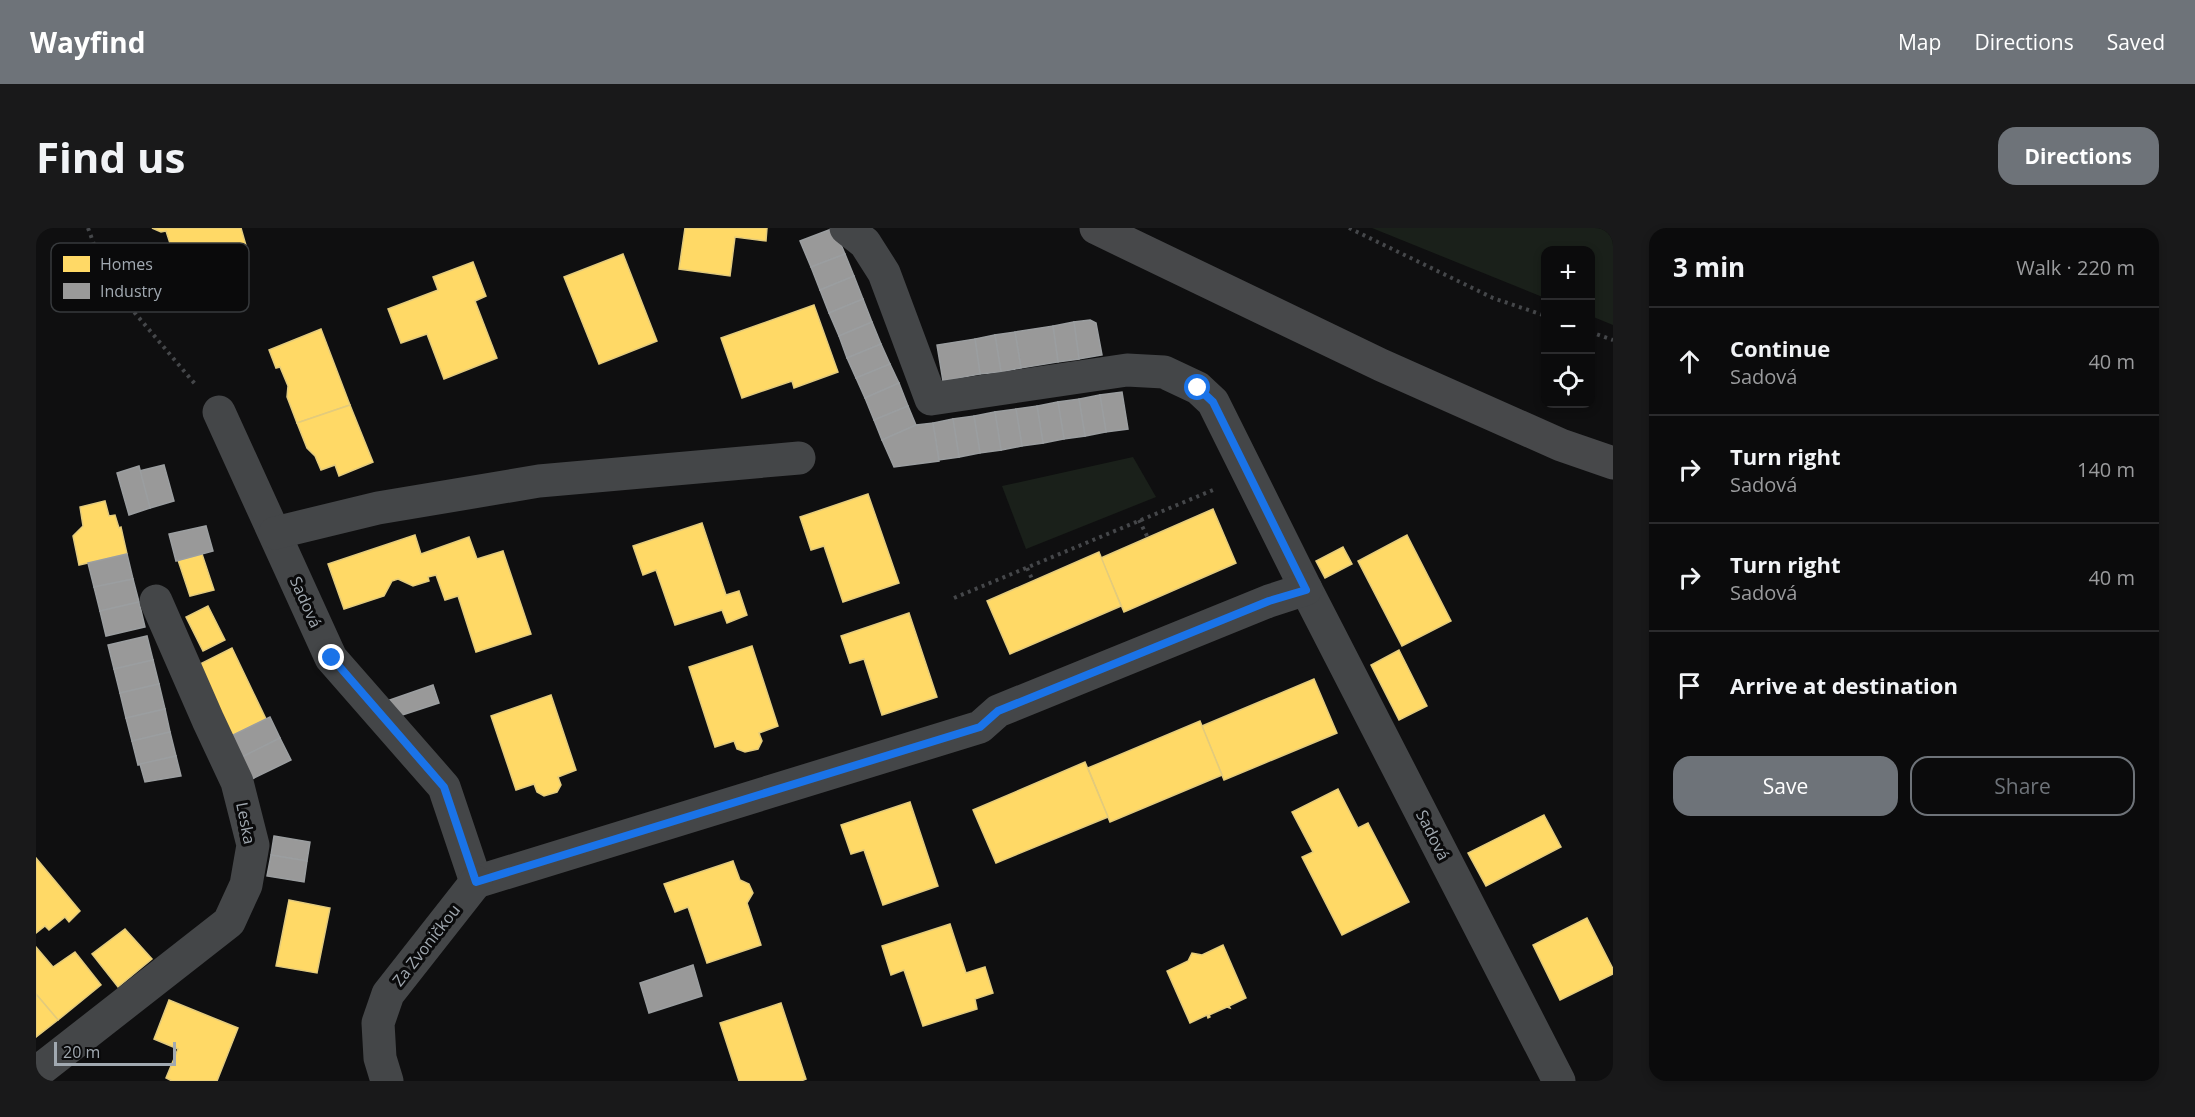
<!DOCTYPE html>
<meta charset="utf-8">
<style>
body{margin:0;font-family:"Open Sans",sans-serif;background:#19191a;color:#f1f3f6}
.controls{position:absolute;right:18px;top:18px;display:grid;overflow:hidden;border-radius:12px;box-shadow:0 3px 9px #0003}
.controls button{width:54px;height:54px;display:grid;place-items:center;padding:0;border:0;border-bottom:2px solid #2b2b2d;background:#0b0b0c;color:#f1f3f6;font:30px sans-serif}
.scale{position:absolute;left:18px;bottom:15px;width:122px;box-sizing:border-box;padding-left:6px;border:3px solid #a1a9b1;border-top:0;font-size:16px;line-height:21px;white-space:nowrap;color:#a1a9b1;-webkit-text-stroke:4px #0a0a0b;paint-order:stroke}
.stop{position:absolute;width:18px;height:18px;margin:-14px;border:4px solid #1a73e8;border-radius:50%;background:#fff}
.stop.end{background:#1a73e8;border-color:#fff;box-shadow:0 2px 6px #0008}
.list{margin:0;padding:0;list-style:none}
h2{display:flex;justify-content:space-between;align-items:center;height:78px;margin:0;padding:0 24px;font-size:26px}
h2 small{font-size:20px;font-weight:400;color:#9a9b9d}
.list li{display:grid;grid-template-columns:39px 1fr auto;gap:18px;align-items:center;box-sizing:border-box;height:108px;padding:0 24px;border-top:2px solid #2b2b2d}
.list b{display:block;font-size:22px;white-space:nowrap}
.list p{margin:0;font-size:20px;white-space:nowrap;color:#9a9b9d}
.list em{font-size:20px;font-style:normal;color:#9a9b9d}
.actions{display:flex;gap:12px;padding:18px 24px}
.actions a{flex:1;padding:14px 0;border:2px solid #6e7379;border-radius:18px;text-align:center;font-size:21px;color:#6e7379}
.actions .main{background:#6e7379;color:#fff}
.icon{flex:none;width:33px;height:33px;fill:none;stroke:currentColor;stroke-width:2;stroke-linecap:round;stroke-linejoin:round}
.map{position:relative;flex:none;width:1577px;height:853px;overflow:hidden;border-radius:18px}
header{display:flex;align-items:center;gap:36px;box-sizing:border-box;height:84px;padding:0 30px;background:#6e7379;color:#fff}
header strong{font-size:28px}
nav{display:flex;gap:33px;margin-inline-start:auto;font-size:21px}
.intro{display:flex;align-items:center;justify-content:space-between;box-sizing:border-box;height:144px;padding:0 36px}
h1{margin:0;font-size:42px}
.button{padding:15px 27px;border-radius:18px;background:#6e7379;color:#fff;font-size:21px;font-weight:700}
main{display:flex;gap:36px;padding:0 36px}
aside{flex:1;background:#0b0b0c;border-radius:18px;box-shadow:0 3px 9px #0003}
.map>svg:first-child{display:block}
</style>
<header>
<strong>Wayfind</strong>
<nav><a>Map</a><a>Directions</a><a>Saved</a></nav>
</header>
<div class="intro"><h1>Find us</h1><a class="button">Directions</a></div>
<main>
<div class="map">
<svg width="1577" height="853" viewBox="0 0 1577 853">
<rect width="100%" height="100%" fill="#0f0f10"/>
<g fill="#1a201a">
<polygon points="1336,0 1577,0 1577,97 1555,88 1554,22 1510,22 1509,70"/>
<polygon points="1097,229 1120,269 990,321 966,258"/>
</g>
<g fill="#ffd966" stroke="#e3cb7c" stroke-width="1.5">
<polygon points="116,0 205,0 211,21 143,43 130,3 125,4"/>
<polygon points="649,0 731,0 730,13 699,9 694,48 643,41"/>
<polygon points="587,26 621,113 563,136 528,49"/>
<polygon points="437,34 450,68 439,73 461,130 408,151 391,106 365,115 352,81 402,62 397,49"/>
<polygon points="778,77 802,144 758,160 756,153 706,170 685,110"/>
<polygon points="285,101 314,177 261,195 251,169 252,158 244,139 240,140 233,122"/>
<polygon points="314,177 337,234 303,248 299,237 285,242 279,228 271,220 261,195"/>
<polygon points="832,266 863,355 807,374 788,318 775,322 764,289"/>
<polygon points="69,273 73,288 79,287 83,300 85,299 91,326 43,337 37,308 47,298 44,279"/>
<polygon points="1177,281 1200,335 1088,384 1065,330"/>
<polygon points="666,295 690,367 703,363 711,387 691,395 686,382 639,397 620,342 607,347 597,318"/>
<polygon points="379,307 385,326 433,309 441,331 467,323 495,406 440,424 422,368 409,372 400,347 392,349 393,353 377,358 362,351 356,353 348,368 308,381 292,336"/>
<polygon points="1371,307 1415,393 1366,418 1322,333"/>
<polygon points="1307,319 1316,336 1289,350 1280,333"/>
<polygon points="1063,324 1085,378 974,426 951,373"/>
<polygon points="166,326 178,362 154,368 142,332"/>
<polygon points="172,378 189,412 167,423 150,389"/>
<polygon points="873,385 901,469 846,487 828,431 814,435 805,408"/>
<polygon points="716,418 742,498 723,505 726,513 722,521 709,524 701,521 698,513 679,519 653,439"/>
<polygon points="196,420 230,491 195,508 162,437"/>
<polygon points="1363,422 1391,478 1363,492 1335,437"/>
<polygon points="1278,451 1301,505 1188,552 1166,498"/>
<polygon points="515,467 540,542 522,549 525,557 521,564 508,568 501,564 498,556 480,562 455,488"/>
<polygon points="1164,493 1186,547 1074,594 1052,540"/>
<polygon points="1049,534 1072,589 960,635 937,582"/>
<polygon points="1302,561 1322,600 1332,595 1373,674 1306,707 1266,629 1277,624 1256,584"/>
<polygon points="874,574 902,658 847,677 828,622 815,626 805,597"/>
<polygon points="1508,587 1525,619 1450,658 1432,625"/>
<polygon points="0,630 44,683 33,694 29,689 13,702 9,698 0,705"/>
<polygon points="697,633 704,652 713,656 717,665 711,675 725,717 671,735 652,679 639,684 628,656"/>
<polygon points="253,672 294,680 281,745 240,738"/>
<polygon points="1551,690 1577,741 1577,746 1524,772 1497,717"/>
<polygon points="914,696 930,745 949,739 957,765 939,771 941,781 887,798 868,742 855,747 846,718"/>
<polygon points="89,701 116,731 82,759 56,726"/>
<polygon points="1187,717 1210,770 1193,778 1194,780 1191,779 1173,787 1174,789 1172,790 1171,787 1154,795 1131,743 1152,733 1156,725 1166,727"/>
<polygon points="0,719 17,739 39,724 65,757 22,792 0,766"/>
<polygon points="0,766 22,792 0,809"/>
<polygon points="133,772 202,800 181,853 136,853 130,850 142,821 118,811"/>
<polygon points="745,775 770,851 765,853 703,853 684,795"/>
</g>
<g fill="#999" stroke="#9b9ea0" stroke-width="1.5">
<polygon points="798,0 809,26 775,39 764,13"/>
<polygon points="809,26 818,48 784,62 775,39"/>
<polygon points="818,48 827,71 793,85 784,62"/>
<polygon points="827,71 836,94 803,108 793,85"/>
<polygon points="1054,92 1060,95 1066,127 1043,131 1038,94"/>
<polygon points="836,94 845,116 811,130 803,108"/>
<polygon points="1038,94 1043,131 1022,134 1017,98"/>
<polygon points="1017,98 1022,134 985,140 979,104"/>
<polygon points="979,104 985,140 965,144 959,107"/>
<polygon points="959,107 965,144 944,146 939,111"/>
<polygon points="939,111 944,146 907,153 901,117"/>
<polygon points="845,116 854,136 820,150 811,130"/>
<polygon points="854,136 863,155 829,170 820,150"/>
<polygon points="863,155 872,178 838,192 829,170"/>
<polygon points="1086,164 1092,201 1070,204 1064,167"/>
<polygon points="1064,167 1070,204 1049,208 1043,171"/>
<polygon points="1043,171 1049,208 1028,211 1022,174"/>
<polygon points="1022,174 1028,211 1007,215 1001,178"/>
<polygon points="872,178 880,197 846,212 838,192"/>
<polygon points="1001,178 1007,215 986,218 980,181"/>
<polygon points="980,181 986,218 965,222 959,184"/>
<polygon points="959,184 965,222 944,225 938,188"/>
<polygon points="938,188 944,225 923,229 917,191"/>
<polygon points="917,191 923,229 903,232 897,195"/>
<polygon points="897,195 903,233 858,239 846,212 880,197"/>
<polygon points="128,237 138,273 114,280 103,243"/>
<polygon points="103,238 114,280 93,287 81,245"/>
<polygon points="170,298 177,323 140,333 133,306"/>
<polygon points="91,326 97,351 58,359 52,335"/>
<polygon points="97,351 103,374 64,383 58,359"/>
<polygon points="103,374 109,399 70,408 64,383"/>
<polygon points="111,408 117,432 78,441 72,417"/>
<polygon points="117,432 123,456 84,465 78,441"/>
<polygon points="123,456 129,481 90,490 84,465"/>
<polygon points="397,457 403,475 357,490 351,473"/>
<polygon points="129,481 134,504 96,513 90,490"/>
<polygon points="234,489 244,510 206,529 195,508"/>
<polygon points="134,504 140,528 102,537 96,513"/>
<polygon points="244,510 255,532 216,551 206,529"/>
<polygon points="140,528 145,548 109,554 104,536"/>
<polygon points="238,608 274,614 271,633 235,627"/>
<polygon points="235,627 271,633 268,654 231,648"/>
<polygon points="657,737 666,768 613,785 604,755"/>
</g>
<g fill="none" stroke-linecap="round" stroke-linejoin="round">
<g stroke="#45474a" stroke-width="4" stroke-dasharray="3 4.5" stroke-linecap="butt">
<polyline points="52,0 71,52 159,156"/>
<polyline points="1313,0 1457,70 1510,88"/>
<polyline points="1554,104 1577,112"/>
<polyline points="1103,292 1112,310"/>
<polyline points="991,340 997,353"/>
<polyline points="918,370 1177,262"/>
</g>
<g stroke="#444648" stroke-width="33">
<polyline points="810,0 829,15 848,45 895,171 1091,142 1128,144 1162,160 1177,174 1270,361 1523,853"/>
<polyline points="183,184 295,430 408,559 440,654"/>
<polyline points="239,305 342,280 503,253 763,230"/>
<polyline points="440,654 944,499 962,483 1233,373 1270,361"/>
<polyline points="0,845 193,694 210,657 217,617 201,554 172,492 120,373"/>
<polyline points="351,853 344,830 342,795 352,766 440,654"/>
</g>
<polyline stroke="#47484a" stroke-width="33" points="1060,0 1345,137 1525,217 1577,235"/>
</g>
<g fill="none" stroke-linecap="round" stroke-linejoin="round">
<polyline stroke="#1a73e8" stroke-width="8" points="296,430 408,559 440,654 944,499 962,483 1233,373 1270,362 1177,174 1162,160"/>
</g>
<g text-anchor="middle" stroke-width="6" stroke-linejoin="round" paint-order="stroke">
<g font-size="16" fill="#a1a9b1" stroke="#0a0a0b">
<text transform="translate(270 374) rotate(66)" y="6">Sadová</text>
<text transform="translate(210 595) rotate(79)" y="6">Leska</text>
<text transform="translate(1397 607) rotate(63)" y="6">Sadová</text>
<text transform="translate(390 717) rotate(-52)" y="6">Za Zvoničkou</text>
</g>
</g>
<rect x="15" y="15" width="198" height="69" rx="9" fill="#0a0a0b" stroke="#373a3d" stroke-width="1.5"/>
<rect x="27" y="28" width="27" height="16" fill="#ffd966"/>
<rect x="27" y="55" width="27" height="16" fill="#999"/>
<g font-size="16" fill="#a1a9b1">
<text x="64" y="42">Homes</text>
<text x="64" y="69">Industry</text>
</g>
</svg>
<div class="controls">
<button>+</button>
<button>−</button>
<button><svg class="icon" aria-label="locate" viewBox="0 0 24 24"><circle cx="12" cy="12" r="6"/><path d="M12 2v4M12 18v4M2 12h4M18 12h4"/></svg></button>
</div>
<div class="scale">20 m</div>
<div class="stop" style="left:1162px;top:160px"></div>
<div class="stop end" style="left:296px;top:430px"></div>
</div>
<aside>
<h2>3 min<small>Walk · 220 m</small></h2>
<ul class="list">
<li><svg class="icon" aria-label="ahead" viewBox="0 0 24 24"><path d="M12 20V5M6 11l6-6 6 6"/></svg><div><b>Continue</b><p>Sadová</p></div><em>40 m</em></li>
<li><svg class="icon" aria-label="right" viewBox="0 0 24 24"><path d="M7 20v-9h11M14 6l5 5-5 5"/></svg><div><b>Turn right</b><p>Sadová</p></div><em>140 m</em></li>
<li><svg class="icon" aria-label="right" viewBox="0 0 24 24"><path d="M7 20v-9h11M14 6l5 5-5 5"/></svg><div><b>Turn right</b><p>Sadová</p></div><em>40 m</em></li>
<li><svg class="icon" aria-label="arrive" viewBox="0 0 24 24"><path d="M6 21V4h12l-3 4 3 4H6"/></svg><div><b>Arrive at destination</b></div></li>
</ul>
<div class="actions"><a class="main">Save</a><a>Share</a></div>
</aside>
</main>
